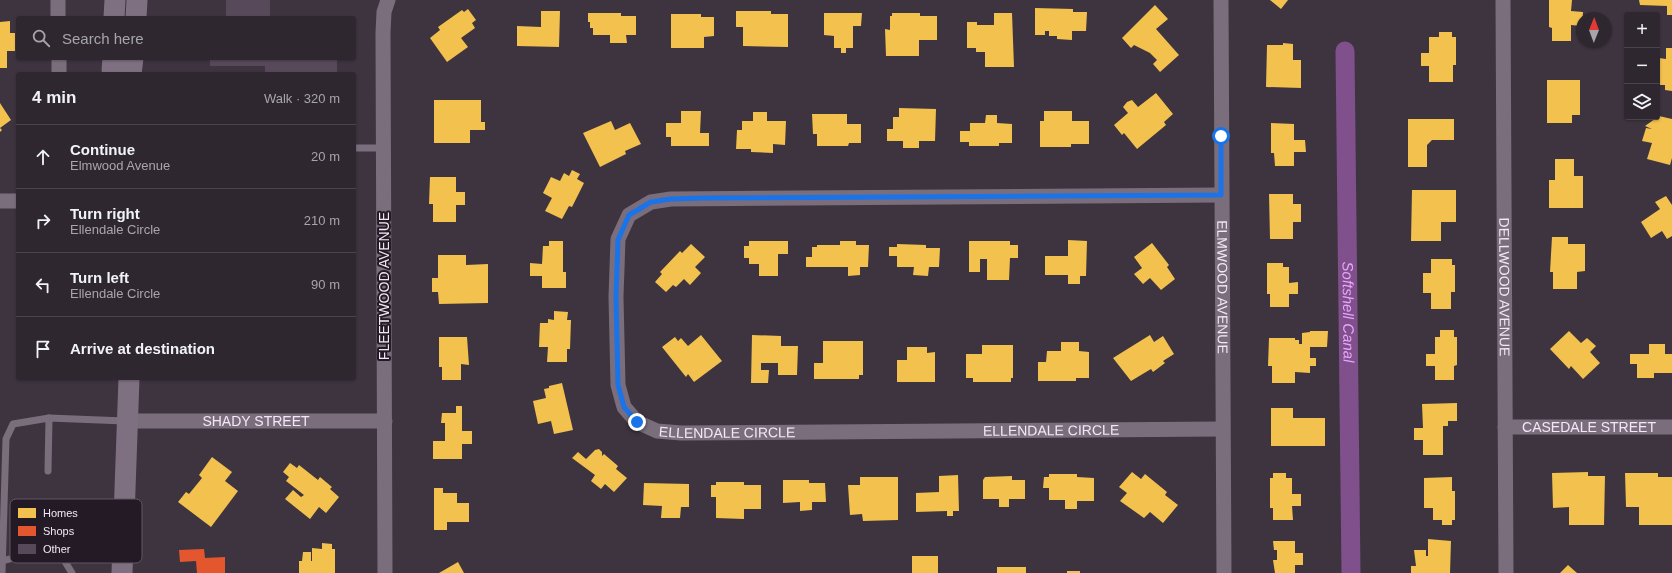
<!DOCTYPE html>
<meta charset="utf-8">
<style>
body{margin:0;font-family:Helvetica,sans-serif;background:#3a333c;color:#f1f3f6}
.controls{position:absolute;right:12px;top:12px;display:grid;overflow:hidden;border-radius:4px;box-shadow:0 1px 3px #0004}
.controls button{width:36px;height:36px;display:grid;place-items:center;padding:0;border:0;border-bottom:1px solid #49444c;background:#2e2730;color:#f1f3f6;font:20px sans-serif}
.compass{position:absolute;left:1576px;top:12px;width:36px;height:36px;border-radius:50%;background:#2e2730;box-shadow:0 1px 3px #0004;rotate:1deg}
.stop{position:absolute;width:12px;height:12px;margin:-9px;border:3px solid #1a73e8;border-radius:50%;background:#fff}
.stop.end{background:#1a73e8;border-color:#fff;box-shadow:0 1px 4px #0008}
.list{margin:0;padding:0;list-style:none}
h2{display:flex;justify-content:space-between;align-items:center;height:52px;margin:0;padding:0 16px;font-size:17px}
h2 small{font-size:13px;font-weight:400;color:#a7a5ab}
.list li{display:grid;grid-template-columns:26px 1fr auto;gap:12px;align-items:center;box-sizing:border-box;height:64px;padding:0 16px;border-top:1px solid #49444c}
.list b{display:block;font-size:15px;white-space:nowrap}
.list p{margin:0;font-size:13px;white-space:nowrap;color:#a7a5ab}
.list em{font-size:13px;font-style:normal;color:#a7a5ab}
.icon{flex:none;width:22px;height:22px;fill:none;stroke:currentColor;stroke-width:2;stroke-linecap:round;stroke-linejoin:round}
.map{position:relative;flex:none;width:1672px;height:573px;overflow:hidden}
.search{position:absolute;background:#2e2730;box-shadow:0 1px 3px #0004;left:16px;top:16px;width:340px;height:44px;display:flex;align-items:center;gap:10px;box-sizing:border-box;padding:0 14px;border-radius:4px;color:#a7a5ab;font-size:15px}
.panel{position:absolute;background:#2e2730;box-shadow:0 1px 3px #0004;left:16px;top:72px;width:340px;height:308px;border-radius:4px}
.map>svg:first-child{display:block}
</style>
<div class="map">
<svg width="1672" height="573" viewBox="0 0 1672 573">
<rect width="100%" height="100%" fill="#3e3440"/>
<g fill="#f2c14e">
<polygon points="1270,0 1288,0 1281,9"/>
<polygon points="1549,0 1572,0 1571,11 1583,12 1582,26 1571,25 1571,41 1552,41 1552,28 1549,27"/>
<polygon points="1639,0 1672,0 1672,15 1667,15 1667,6 1640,5"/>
<polygon points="1155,5 1168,19 1156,29 1179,55 1160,72 1153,64 1157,60 1150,53 1134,45 1131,48 1122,38"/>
<polygon points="1035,8 1073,9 1073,12 1087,12 1086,31 1072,31 1072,40 1057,39 1057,36 1049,36 1049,31 1045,31 1045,35 1035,35"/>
<polygon points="468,9 476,20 472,23 475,28 461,38 468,47 447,62 430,38 440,30 438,27 462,10 464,12"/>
<polygon points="541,11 560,11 559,47 517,46 517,26 541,27"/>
<polygon points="736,11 771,11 771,14 788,14 788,47 743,46 743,27 736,27"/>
<polygon points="588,13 621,13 621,16 636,16 636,35 626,35 627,43 610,43 610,35 593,35 593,28 590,28 590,22 588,22"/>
<polygon points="824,13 862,13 861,26 853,26 853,48 846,48 846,53 841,53 841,48 834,48 834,36 824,35"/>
<polygon points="892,13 920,13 920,16 937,16 937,40 919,40 919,56 886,56 885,29 890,30 890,16 892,16"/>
<polygon points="994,13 1012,13 1014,67 985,67 985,52 976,52 976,48 967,48 967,22 977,22 977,25 994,25"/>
<polygon points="671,14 701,14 701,17 714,17 714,36 704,37 704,48 671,48"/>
<polygon points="10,21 10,33 15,33 15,51 7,51 7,68 0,68 0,22"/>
<polygon points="1439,32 1452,32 1452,37 1456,37 1456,65 1453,65 1453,82 1429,82 1429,66 1421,66 1421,53 1429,53 1429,37 1439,37"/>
<polygon points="1283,43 1293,44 1293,60 1301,60 1301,88 1266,87 1267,45 1283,45"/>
<polygon points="1666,48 1672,48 1672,91 1665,90 1665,85 1657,85 1657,64 1659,64 1659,58 1666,59"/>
<polygon points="1547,80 1580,80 1580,115 1572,115 1572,123 1547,123"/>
<polygon points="1156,93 1173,114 1164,122 1166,125 1137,149 1124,133 1122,135 1114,125 1128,113 1123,107 1127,102 1132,100 1138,107"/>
<polygon points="434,100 481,100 481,122 485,122 485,130 470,130 470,143 434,143"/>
<polygon points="0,103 11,120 0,128 2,130 0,132"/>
<polygon points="899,108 936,109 935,141 919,141 919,148 903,148 903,141 887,141 887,129 893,129 893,117 899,117"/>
<polygon points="681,111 701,111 700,133 709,133 709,146 671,146 671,137 666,137 666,123 681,123"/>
<polygon points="1044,111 1072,111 1072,121 1089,121 1089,144 1071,144 1071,147 1040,147 1040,121 1044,121"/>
<polygon points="753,112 767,112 767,121 786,121 785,145 773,144 773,153 751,152 751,149 736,149 737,130 742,130 742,121 753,121"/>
<polygon points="812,114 847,114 847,124 861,124 861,143 849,143 848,146 817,146 817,134 813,134"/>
<polygon points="986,115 997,115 997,123 1012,124 1012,143 999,143 999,146 969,146 969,142 960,142 960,131 970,131 970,123 985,123"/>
<polygon points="1659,116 1672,119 1672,158 1670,165 1647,159 1652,143 1642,141 1646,128 1652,129 1645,126"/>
<polygon points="1408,119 1454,119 1454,140 1432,140 1427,145 1427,167 1408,167"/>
<polygon points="611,121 615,130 630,123 641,144 625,151 626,154 600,167 583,133"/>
<polygon points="1271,123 1294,124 1294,140 1305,140 1306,152 1294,152 1294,166 1275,166 1274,153 1271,153"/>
<polygon points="1555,159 1574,159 1574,176 1583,176 1583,208 1549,208 1549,180 1555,180"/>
<polygon points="572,170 580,174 577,179 584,183 572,207 569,206 562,219 545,211 552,198 543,193 551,177 560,181 564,173 569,176"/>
<polygon points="430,177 456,177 456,192 465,192 465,205 456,205 456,222 433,222 433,204 429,204"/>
<polygon points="1412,190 1456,190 1456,222 1441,222 1441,241 1411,241"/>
<polygon points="1269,194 1293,194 1293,204 1301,204 1301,222 1293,222 1293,239 1270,239"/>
<polygon points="1666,196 1672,205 1672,236 1667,239 1662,231 1651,238 1641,222 1660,209 1655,202"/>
<polygon points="1552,237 1568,237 1568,244 1585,244 1585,271 1577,272 1577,289 1553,289 1553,272 1550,272"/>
<polygon points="1068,240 1087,241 1086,276 1080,276 1080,284 1068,284 1068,275 1045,275 1045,256 1068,256"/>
<polygon points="549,241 563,241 563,272 566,272 566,288 542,288 542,276 530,276 530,263 542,264 543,246 549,246"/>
<polygon points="749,241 788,241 788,254 778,254 778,276 759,276 759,264 749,264 749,258 744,258 744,246 749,246"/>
<polygon points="840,241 856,241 856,245 869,245 868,267 860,267 860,275 848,276 848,267 806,267 806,257 812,257 812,247 817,247 817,245 840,245"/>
<polygon points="969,241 1010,241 1010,245 1018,245 1018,258 1010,258 1009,280 987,280 987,259 980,259 980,272 969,272"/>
<polygon points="1152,243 1169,265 1167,267 1175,279 1161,290 1150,278 1143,284 1134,274 1142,268 1134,257"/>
<polygon points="691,244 705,257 695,267 701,273 690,285 684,279 676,287 673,285 666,292 655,282 662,274 660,272 680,251 682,253"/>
<polygon points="897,244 926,245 926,248 940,248 939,267 929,267 928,276 913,275 914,267 897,267 897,256 889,256 889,247 897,247"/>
<polygon points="438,255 466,255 466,265 488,264 488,303 439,304 438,292 432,292 432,278 438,278"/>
<polygon points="1431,259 1452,259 1452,265 1455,265 1455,292 1451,292 1451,309 1431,309 1431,293 1423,293 1423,273 1431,273"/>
<polygon points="1267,263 1283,263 1283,267 1289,267 1289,283 1298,282 1298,294 1289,294 1289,307 1270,307 1270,294 1267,294"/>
<polygon points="554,311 568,312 567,320 571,320 570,349 567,349 567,362 547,362 548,347 539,347 540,323 548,323 548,319 554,320"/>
<polygon points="1440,330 1454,330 1454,337 1457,337 1457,365 1454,366 1454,380 1435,380 1435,366 1426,366 1426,354 1435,354 1435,337 1440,337"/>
<polygon points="1310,331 1328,331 1327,347 1310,347 1310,358 1316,358 1316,366 1310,366 1310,373 1295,372 1295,383 1272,383 1272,366 1268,366 1269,338 1295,338 1295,340 1299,340 1299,344 1302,344 1302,333 1310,332"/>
<polygon points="1569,331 1581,343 1587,338 1596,346 1590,352 1600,363 1583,379 1571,366 1569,369 1550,349"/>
<polygon points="701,335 722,361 694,382 688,374 686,377 662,347 675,337 678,341 681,338 688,346"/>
<polygon points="752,335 781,336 781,346 798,346 797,375 778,375 778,363 761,363 761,370 769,370 768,383 751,383"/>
<polygon points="1150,335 1154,342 1163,336 1174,354 1163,361 1165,363 1153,372 1151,369 1131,381 1113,358"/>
<polygon points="439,337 467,337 469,365 461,364 461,380 442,380 442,367 439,367"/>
<polygon points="823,341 863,341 863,375 859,375 859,379 814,379 814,363 823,363"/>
<polygon points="1061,342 1079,342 1079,351 1089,352 1089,378 1076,378 1076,381 1038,381 1038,362 1046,362 1047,351 1061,351"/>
<polygon points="1649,344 1665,344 1665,354 1672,354 1672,373 1654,373 1654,378 1637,378 1637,364 1630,364 1630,354 1649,354"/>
<polygon points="982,345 1013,345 1013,378 1011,378 1011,382 973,382 973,378 966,378 966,354 982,354"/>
<polygon points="907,347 927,347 927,353 935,352 935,382 897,382 897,360 907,360"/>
<polygon points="562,383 573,430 554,434 551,421 538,424 533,401 546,398 544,389 549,388 549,386"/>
<polygon points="1457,403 1457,421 1448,421 1448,426 1443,426 1443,455 1423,455 1423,440 1414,440 1414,428 1423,428 1422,404"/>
<polygon points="456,406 462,406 462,431 472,431 472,444 462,444 462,459 433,459 433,441 445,441 445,423 441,423 442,413 456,413"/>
<polygon points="1271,408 1293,408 1293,418 1325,418 1325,446 1271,446"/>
<polygon points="599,449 602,452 602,456 604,454 618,466 616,469 627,478 614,492 605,484 601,489 591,481 595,475 572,458 578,452 586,459 595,450"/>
<polygon points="212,457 232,472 225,481 238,491 211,527 178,502 186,492 189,494 202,478 199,475"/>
<polygon points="290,463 297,468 299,465 318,480 320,477 332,487 330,489 339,497 326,513 319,507 310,519 285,499 293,490 301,497 304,495 286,481 289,477 283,472"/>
<polygon points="1132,472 1141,479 1145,474 1167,492 1165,495 1178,505 1163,523 1150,512 1144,518 1120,501 1127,493 1119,487"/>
<polygon points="1588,472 1588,476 1605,476 1604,525 1569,525 1569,507 1553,508 1552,473"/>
<polygon points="1273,473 1286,473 1286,478 1292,478 1292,494 1301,494 1301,506 1292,506 1293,520 1273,520 1273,508 1270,508 1270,478 1273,478"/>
<polygon points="1625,473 1658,473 1658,477 1672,477 1672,525 1639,525 1639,507 1626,507"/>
<polygon points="1049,474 1077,474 1077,477 1094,478 1094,501 1077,501 1077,509 1065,509 1065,500 1049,500 1049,488 1043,488 1044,477 1049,477"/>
<polygon points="958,475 959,511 953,511 953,516 947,516 947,511 916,512 916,493 939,492 939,476"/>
<polygon points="1012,476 1012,480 1025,480 1025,499 1009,499 1009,507 999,507 999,499 983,499 983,480 985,477"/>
<polygon points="860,477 898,477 898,520 863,521 862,514 850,515 848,485 860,485"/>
<polygon points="1452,477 1452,491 1455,491 1455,520 1452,520 1452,525 1442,525 1442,520 1433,520 1433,508 1424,508 1424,478"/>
<polygon points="783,480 809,480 809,483 825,483 826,502 812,502 812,510 800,511 800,502 783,503"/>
<polygon points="716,482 744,482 744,485 761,485 761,509 744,509 744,519 716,518 716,497 711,497 711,485 716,485"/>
<polygon points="644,483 689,484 689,507 681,507 680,518 661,518 662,506 643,505"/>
<polygon points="434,488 443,488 443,493 457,493 457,503 469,503 469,522 447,522 447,530 434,530"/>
<polygon points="1428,539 1451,541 1450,573 1411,573 1411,566 1416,566 1414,550 1426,550 1426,556 1428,556"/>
<polygon points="1273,541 1295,541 1295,553 1303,553 1303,565 1295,565 1295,573 1275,573 1273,560 1277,560 1277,550 1274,550"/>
<polygon points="322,543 332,544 332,549 335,549 335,573 299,573 299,561 302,561 303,552 311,552 311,561 312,561 312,548 322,549"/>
<rect x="912" y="556" width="26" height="17"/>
<polygon points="458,562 464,573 439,573"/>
<polygon points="1568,565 1577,573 1560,573"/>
<rect x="997" y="567" width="29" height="6"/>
<rect x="1067" y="571" width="13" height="2"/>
</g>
<polygon fill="#e4572e" points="204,549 205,558 225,557 225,573 197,573 196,561 180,562 179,550"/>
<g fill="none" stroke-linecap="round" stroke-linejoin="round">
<path stroke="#7f508b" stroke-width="19" id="s1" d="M 1345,51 L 1351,573"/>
</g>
<g fill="#57495a">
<rect x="226" y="0" width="44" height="18"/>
<polygon points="210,58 337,58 337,74 265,74 265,66 210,66"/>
</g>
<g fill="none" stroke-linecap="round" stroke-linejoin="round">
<g stroke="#7a6e7c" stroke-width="7">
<polyline points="354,148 384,148"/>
<polyline points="48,471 49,418"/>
<path d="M 2,561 C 22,555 44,553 64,560 L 72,573"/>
<polyline points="2,573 6,439 13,424 49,418 125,421"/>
</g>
<g stroke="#7a6e7c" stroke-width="15">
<polyline points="58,0 58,18"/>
<path id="s2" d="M 1221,0 L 1224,573"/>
<path id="s3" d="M 1503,0 L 1506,573"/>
<polyline points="59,58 59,74"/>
<path id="s4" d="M 1221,195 L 671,199 L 651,202 L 629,215 L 618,239 L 616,297 L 618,385 L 624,407 L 637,422 L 657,431 L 681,433 L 1222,429"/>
<polyline points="0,201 18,201"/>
<path id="s5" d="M 127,421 L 385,421"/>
<path id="s6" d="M 1505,427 L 1672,427"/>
<polyline points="385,573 383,33 384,12 388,0"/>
</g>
<g stroke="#7e7080" stroke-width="21">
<polyline points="114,18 115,0"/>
<polyline points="136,18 137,0"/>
<polyline points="113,58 112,70 115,74"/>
<polyline points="131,74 133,58"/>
<polyline points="122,573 129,378"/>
</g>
</g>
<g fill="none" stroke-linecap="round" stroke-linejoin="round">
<polyline stroke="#1a73e8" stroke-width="5" points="637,422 624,407 618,385 616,297 618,240 629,215 651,202 671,199 703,198 1221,195 1221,136"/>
</g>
<g text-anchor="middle" stroke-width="4" stroke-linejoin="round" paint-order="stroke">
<g font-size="14" fill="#f3e6f6" stroke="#231a25">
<text transform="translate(384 286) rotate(-90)" y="5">FLEETWOOD AVENUE</text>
<text dy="5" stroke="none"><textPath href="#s2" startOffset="287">ELMWOOD AVENUE</textPath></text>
<text dy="5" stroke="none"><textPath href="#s3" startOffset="287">DELLWOOD AVENUE</textPath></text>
<text dy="5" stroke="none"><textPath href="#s5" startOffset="129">SHADY STREET</textPath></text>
<text dy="5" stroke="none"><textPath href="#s6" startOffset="84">CASEDALE STREET</textPath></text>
<text dy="5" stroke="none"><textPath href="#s4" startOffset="1227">ELLENDALE CIRCLE</textPath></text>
<text dy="5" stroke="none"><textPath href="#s4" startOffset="903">ELLENDALE CIRCLE</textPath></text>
</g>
<g font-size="15" font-style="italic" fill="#eca6fe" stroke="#231a25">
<text dy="5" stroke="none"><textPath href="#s1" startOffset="261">Softshell Canal</textPath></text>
</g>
</g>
<rect x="10" y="499" width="132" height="64" rx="6" fill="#231a25" stroke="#615764" stroke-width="1"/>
<rect x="18" y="508" width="18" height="10" fill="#f2c14e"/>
<rect x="18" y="526" width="18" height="10" fill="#e4572e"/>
<rect x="18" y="544" width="18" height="10" fill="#57495a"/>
<g font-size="11" fill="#f3e6f6">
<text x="43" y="517">Homes</text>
<text x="43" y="535">Shops</text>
<text x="43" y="553">Other</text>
</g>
</svg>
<div class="controls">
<button>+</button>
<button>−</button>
<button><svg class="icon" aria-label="layers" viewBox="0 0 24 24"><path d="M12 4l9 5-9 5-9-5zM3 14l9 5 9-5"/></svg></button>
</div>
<svg class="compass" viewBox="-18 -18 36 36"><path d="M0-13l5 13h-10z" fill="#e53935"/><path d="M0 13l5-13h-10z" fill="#a7a5ab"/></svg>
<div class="stop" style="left:1221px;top:136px"></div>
<div class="stop end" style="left:637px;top:422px"></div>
<div class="search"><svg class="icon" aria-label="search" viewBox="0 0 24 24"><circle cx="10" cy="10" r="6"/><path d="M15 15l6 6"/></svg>Search here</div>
<section class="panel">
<h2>4 min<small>Walk · 320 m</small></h2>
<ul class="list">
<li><svg class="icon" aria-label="ahead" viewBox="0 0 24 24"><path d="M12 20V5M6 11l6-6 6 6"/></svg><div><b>Continue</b><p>Elmwood Avenue</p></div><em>20 m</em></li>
<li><svg class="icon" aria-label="right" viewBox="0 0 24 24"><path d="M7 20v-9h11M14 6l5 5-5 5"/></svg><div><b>Turn right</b><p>Ellendale Circle</p></div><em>210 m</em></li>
<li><svg class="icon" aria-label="left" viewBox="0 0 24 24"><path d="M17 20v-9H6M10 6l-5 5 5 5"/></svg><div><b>Turn left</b><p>Ellendale Circle</p></div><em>90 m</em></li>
<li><svg class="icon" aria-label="arrive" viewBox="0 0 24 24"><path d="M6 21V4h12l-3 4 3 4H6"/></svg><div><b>Arrive at destination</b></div></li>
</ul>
</section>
</div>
